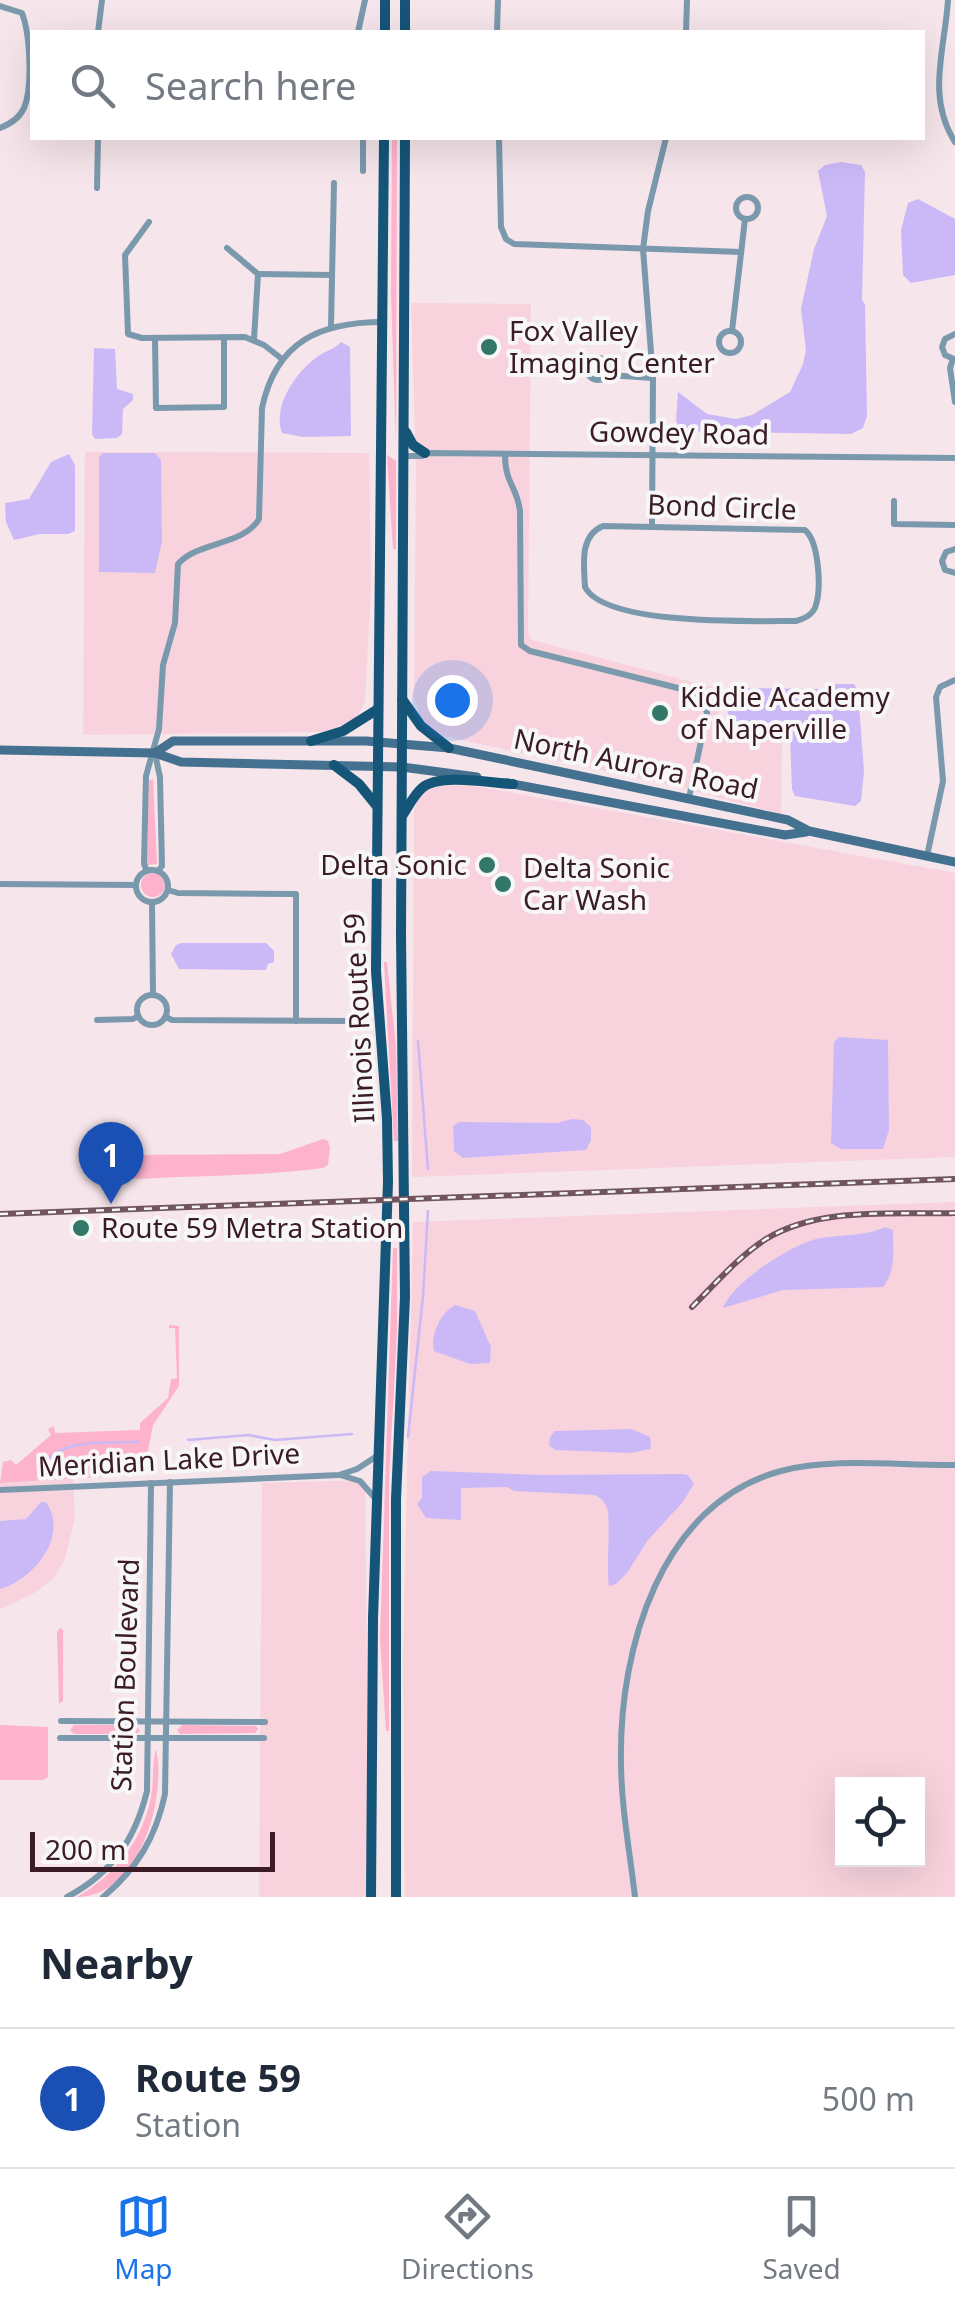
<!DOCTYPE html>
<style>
body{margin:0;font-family:"Noto Sans",sans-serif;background:#f2f2f3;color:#1f2937}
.controls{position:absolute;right:30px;bottom:30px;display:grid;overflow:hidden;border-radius:0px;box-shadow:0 10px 40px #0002}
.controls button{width:90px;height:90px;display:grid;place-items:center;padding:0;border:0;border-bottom:2px solid #e0e1e3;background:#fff;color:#1f2937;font:50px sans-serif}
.scale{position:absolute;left:30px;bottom:25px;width:245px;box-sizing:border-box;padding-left:10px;border:5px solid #3a1b26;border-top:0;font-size:28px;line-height:35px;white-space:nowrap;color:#3a1b26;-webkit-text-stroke:8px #f7f7f7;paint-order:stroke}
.you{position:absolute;left:452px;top:700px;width:35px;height:35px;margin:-25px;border:8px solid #fff;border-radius:50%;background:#1a73e8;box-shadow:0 0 0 15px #1a73e833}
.badge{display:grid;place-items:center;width:65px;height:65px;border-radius:50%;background:#1a73e8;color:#fff;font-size:32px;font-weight:700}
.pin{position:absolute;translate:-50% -82px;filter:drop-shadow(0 2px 5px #0008)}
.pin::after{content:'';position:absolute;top:52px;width:35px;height:30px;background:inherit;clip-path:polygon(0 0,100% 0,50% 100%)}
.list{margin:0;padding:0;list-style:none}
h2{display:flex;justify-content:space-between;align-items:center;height:130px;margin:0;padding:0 40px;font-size:42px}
h2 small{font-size:32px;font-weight:400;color:#747a83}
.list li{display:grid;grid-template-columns:65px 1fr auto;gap:30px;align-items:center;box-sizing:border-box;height:140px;padding:0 40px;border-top:2px solid #e0e1e3}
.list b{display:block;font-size:38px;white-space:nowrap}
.list p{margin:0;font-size:32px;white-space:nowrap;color:#747a83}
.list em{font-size:32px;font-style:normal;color:#747a83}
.icon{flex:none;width:55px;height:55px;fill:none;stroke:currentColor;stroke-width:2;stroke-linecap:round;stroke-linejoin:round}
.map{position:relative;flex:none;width:955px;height:1897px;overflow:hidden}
.search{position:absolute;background:#fff;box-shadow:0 10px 40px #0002;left:30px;right:30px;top:30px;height:110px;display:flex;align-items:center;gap:25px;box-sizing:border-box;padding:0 35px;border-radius:0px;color:#747a83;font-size:38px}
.sheet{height:270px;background:#fff}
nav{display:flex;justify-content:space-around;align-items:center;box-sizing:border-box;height:140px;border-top:2px solid #e0e1e3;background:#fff;font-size:28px;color:#747a83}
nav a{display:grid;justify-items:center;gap:5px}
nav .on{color:#1a73e8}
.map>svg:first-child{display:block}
</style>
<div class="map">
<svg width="955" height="1897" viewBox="0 0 955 1897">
<rect width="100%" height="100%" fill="#f6e5ea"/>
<g fill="#f8d3de" fill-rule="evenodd">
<polygon points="411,303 531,304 528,633 532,640 715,688 720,706 716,728 782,741 781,814 679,787 439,735 421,720 414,697 416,468"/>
<polygon points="85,452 369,453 371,587 365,701 356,720 322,732 83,735"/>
<polygon points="449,784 481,787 955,873 955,1157 412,1177 414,811 419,796 426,790"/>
<path d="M 955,1202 L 955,1897 L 405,1897 L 403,1658 L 413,1222 ZM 842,1784 L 918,1784 L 918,1860 L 842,1860 Z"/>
<polygon points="73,1479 75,1517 65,1559 53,1579 31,1595 0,1609 0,1483"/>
<polygon points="365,1480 369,1897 259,1897 262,1483"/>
</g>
<g fill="#fdb3cb">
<polygon points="392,138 397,138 396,445 391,294"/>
<polygon points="387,455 396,461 396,549 393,549"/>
<polygon points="153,779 157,864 147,865 149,781"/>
<circle cx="153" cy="885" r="12"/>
<polygon points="384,962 387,962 396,1048 398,1141 394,1141"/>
<path d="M 323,1139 L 328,1141 L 330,1148 L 328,1165 L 323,1168 C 275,1174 226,1176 177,1177 C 154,1178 130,1181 107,1175 L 105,1167 L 108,1159 L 121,1155 L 280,1154 Z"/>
<polygon points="393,1248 397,1248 397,1334 389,1477 389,1731 386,1731 380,1639"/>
<polygon points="169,1325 179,1326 179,1386 153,1425 145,1466 142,1465 135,1471 135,1475 0,1483 3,1462 11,1460 16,1465 51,1435 48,1429 54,1426 55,1433 140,1430 140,1423 168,1398 171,1379 177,1378 175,1328 169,1328"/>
<polygon points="60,1628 63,1630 63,1701 59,1704 57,1632"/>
<polygon points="0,1725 48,1727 48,1777 43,1780 0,1780"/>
<polygon points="74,1725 136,1725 140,1731 136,1734 74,1734 70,1730"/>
<polygon points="182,1725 256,1726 258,1729 255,1733 180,1734 177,1730"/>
<path d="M 156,1749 C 167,1799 139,1897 77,1897 C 115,1875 143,1840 151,1797 C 154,1781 152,1763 156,1749 Z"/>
</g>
<g fill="#cbb9f7">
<polygon points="841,162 861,165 865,172 862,300 865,305 867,416 863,428 851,434 681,431 676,421 678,392 707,414 736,419 752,415 790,392 803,364 806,350 801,309 814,249 827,216 818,171 825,165"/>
<polygon points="918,199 955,219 955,275 911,283 903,275 901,230 908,203"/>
<path d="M 341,342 L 350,347 L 351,436 L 303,437 L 282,433 C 272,405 297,370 320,355 C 328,350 335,349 341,342 Z"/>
<polygon points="94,348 115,349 117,389 133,394 133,400 123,409 122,434 117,438 95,439 92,434"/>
<polygon points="103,453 155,453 161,460 162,541 155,573 99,572 99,457"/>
<polygon points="69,454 75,465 75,531 68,534 40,534 14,540 6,522 5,503 29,499 51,462"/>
<path d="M 834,684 L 854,684 L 858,691 L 864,771 L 861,801 L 855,806 L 795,796 L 792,789 L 790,736 C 775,726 739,727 730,718 C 726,713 728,699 727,692 L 731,688 L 822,689 Z"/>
<polygon points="182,943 266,943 274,951 274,962 268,964 266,970 179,969 171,954 176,945"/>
<polygon points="839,1037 888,1040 889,1130 883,1149 841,1149 831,1143 834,1042"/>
<polygon points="572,1119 583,1120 591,1127 591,1140 586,1150 463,1158 454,1151 453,1126 459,1122 557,1123"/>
<path d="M 885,1227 L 893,1230 C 893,1250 896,1271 883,1287 L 783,1290 L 723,1308 C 732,1283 789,1246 816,1239 C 839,1234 864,1237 885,1227 Z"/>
<path d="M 455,1305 L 475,1311 L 491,1347 L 490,1363 L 470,1364 L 434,1351 C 430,1336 440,1313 455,1305 Z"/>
<polygon points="631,1429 650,1437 651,1449 630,1453 555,1450 549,1445 550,1437 555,1431"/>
<path d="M 431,1471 L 543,1475 L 682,1474 L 688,1475 L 694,1484 L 682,1503 L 648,1540 L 627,1573 L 616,1584 L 609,1586 C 606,1568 611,1518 607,1508 C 604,1500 601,1499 595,1495 L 514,1491 L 507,1487 L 461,1488 L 461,1520 L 426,1518 L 417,1504 L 422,1498 L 422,1477 Z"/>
<path d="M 41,1502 L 46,1502 C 70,1536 33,1580 0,1589 L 0,1521 L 26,1519 Z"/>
</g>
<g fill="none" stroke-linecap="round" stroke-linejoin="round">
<g stroke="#cbb9f7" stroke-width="2.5">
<polyline points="418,1041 428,1169"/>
<polyline points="408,1437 423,1296 428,1211"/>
<polyline points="188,1440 248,1435 275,1440 352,1434"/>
<path d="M 39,1470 C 58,1437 105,1443 138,1442"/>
</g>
<g stroke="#7b99ad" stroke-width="6">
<path d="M 948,0 C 945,49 926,97 955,142"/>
<path d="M 0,6 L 22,13 C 30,34 33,87 24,108 C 19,119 10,124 0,128"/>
<polyline points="98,32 102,0"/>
<polyline points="358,32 365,0"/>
<polyline points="497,32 498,0"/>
<polyline points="686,32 687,0"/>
<polyline points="499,138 501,227 506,239 514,244 741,252"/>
<polyline points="363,171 363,138"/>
<polyline points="97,188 98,138"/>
<circle cx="747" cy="208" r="11"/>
<polyline points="149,222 125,255 128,334 142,338 245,337 264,345 282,359"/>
<polyline points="227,248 258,274 254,339"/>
<polyline points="258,274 331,275"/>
<polyline points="331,326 334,183"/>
<circle cx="730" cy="342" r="11"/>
<polyline points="732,331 745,219"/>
<polyline points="155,338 156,408 224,407 224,337"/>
<circle cx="598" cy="369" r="11"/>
<polyline points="953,359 950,368 955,402"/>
<polyline points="954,359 945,355 942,347 945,339 955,334"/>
<polyline points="608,375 653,378"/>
<path d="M 505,454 C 505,484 517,486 520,511 L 521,645 L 530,651 L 694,692 L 703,697 L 707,713 L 689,798"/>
<polyline points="404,456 422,456 425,453 955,458"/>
<polyline points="894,501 894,524 955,525"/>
<path d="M 603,526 L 805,530 C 819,542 822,589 815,608 C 811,616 804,619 796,621 C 754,621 605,626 585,587 C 584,565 579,536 603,526 Z"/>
<polyline points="652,527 653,378 643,249 648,211 666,138"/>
<polyline points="955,549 946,552 942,561 945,570 955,573"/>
<polyline points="155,754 160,777 162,866 158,871"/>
<polyline points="927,856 943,781 936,697 940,687 955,680"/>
<circle cx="152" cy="886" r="16"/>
<path d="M 147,871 L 144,864 L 146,776 L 159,729 L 163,665 L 175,623 L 178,564 C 198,541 243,546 259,519 L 262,408 C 276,342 319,322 383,322"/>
<polyline points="0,884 136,885"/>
<polyline points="168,890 178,893 296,894 296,1021"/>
<polyline points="152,902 153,995"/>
<circle cx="152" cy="1010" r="15"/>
<polyline points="166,1017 172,1020 352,1021"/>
<polyline points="97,1020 133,1019 138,1016"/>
<polyline points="340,1475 360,1481 374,1497"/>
<polyline points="0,1490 339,1475 357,1469 377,1456"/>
<polyline points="61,1721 265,1722"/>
<polyline points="60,1738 264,1738"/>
<path d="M 67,1897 C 112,1873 135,1840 147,1791 L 151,1483"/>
<path d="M 103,1897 C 137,1869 156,1837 165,1794 L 170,1482"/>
<path d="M 635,1897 C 630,1852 621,1807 621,1761 C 619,1650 660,1503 781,1471 C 833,1457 901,1466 955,1465"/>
</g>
<g stroke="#44718f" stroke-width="9">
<polyline points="0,750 155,753 181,762 402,767 477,777"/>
<polyline points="155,753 173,741 366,741 449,748 788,820 809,831 955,862"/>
<polyline points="507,783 785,835 806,832"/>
</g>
<g stroke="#145578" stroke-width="10">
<polyline points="385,32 385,0"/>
<polyline points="405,32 405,0"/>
<polyline points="406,432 413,445 425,453"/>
<polyline points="402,699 421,726 449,748"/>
<polyline points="311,741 343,731 378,709"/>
<polyline points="334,765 359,784 376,805"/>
<path d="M 402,816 C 408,807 414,795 422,788 C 439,773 491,783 513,784"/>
<polyline points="371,1897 373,1618 388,1182 387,1119 376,971 384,138"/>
<polyline points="396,1897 396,1499 405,1297 401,935 405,138"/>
</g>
<g stroke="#70555e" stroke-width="6">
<g id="rail">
<polyline points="0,1214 955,1179"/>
<path d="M 692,1307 C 715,1284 738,1257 766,1239 C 820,1206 894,1215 955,1213"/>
</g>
</g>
<use href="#rail" stroke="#f7f7f7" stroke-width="2.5" stroke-dasharray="8" stroke-linecap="butt"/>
</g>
<g fill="#337769" stroke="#f7f7f7" stroke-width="4">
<circle cx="489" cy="347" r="10"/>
<circle cx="660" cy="713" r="10"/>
<circle cx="487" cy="865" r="10"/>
<circle cx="503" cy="884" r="10"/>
<circle cx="81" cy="1228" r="10"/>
</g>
<g text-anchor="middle" stroke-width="8" stroke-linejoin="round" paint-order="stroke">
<g font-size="28" fill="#3a1b26" stroke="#f7f7f7" text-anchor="start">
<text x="509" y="341">Fox Valley<tspan x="509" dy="32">Imaging Center</tspan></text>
<text x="680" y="707">Kiddie Academy<tspan x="680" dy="32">of Naperville</tspan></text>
<text x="467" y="875" text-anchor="end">Delta Sonic</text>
<text x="523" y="878">Delta Sonic<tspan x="523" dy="32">Car Wash</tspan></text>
<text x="101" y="1238">Route 59 Metra Station</text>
</g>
<g font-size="28" fill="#3a1b26" stroke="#f7f7f7">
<text transform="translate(679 433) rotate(1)" y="10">Gowdey Road</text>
<text transform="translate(722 507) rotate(2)" y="10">Bond Circle</text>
<text transform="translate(636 764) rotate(12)" y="10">North Aurora Road</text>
<text transform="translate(359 1018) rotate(-93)" y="10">Illinois Route 59</text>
<text transform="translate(169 1460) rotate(-3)" y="10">Meridian Lake Drive</text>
<text transform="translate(125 1675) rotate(-88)" y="10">Station Boulevard</text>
</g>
</g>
</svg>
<div class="controls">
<button><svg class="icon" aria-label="locate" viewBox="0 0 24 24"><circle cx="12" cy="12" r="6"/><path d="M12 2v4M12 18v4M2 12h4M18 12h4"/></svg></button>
</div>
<div class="scale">200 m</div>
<div class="you"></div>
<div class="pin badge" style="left:111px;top:1204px;background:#1a4fb4">1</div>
<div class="search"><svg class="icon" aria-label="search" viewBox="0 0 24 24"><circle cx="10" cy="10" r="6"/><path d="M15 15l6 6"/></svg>Search here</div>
</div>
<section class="sheet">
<h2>Nearby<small></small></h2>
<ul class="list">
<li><span class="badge" style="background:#1a4fb4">1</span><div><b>Route 59</b><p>Station</p></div><em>500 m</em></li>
</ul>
</section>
<nav>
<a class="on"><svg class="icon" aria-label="map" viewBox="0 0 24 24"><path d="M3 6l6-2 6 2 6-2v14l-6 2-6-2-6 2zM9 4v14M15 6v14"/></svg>Map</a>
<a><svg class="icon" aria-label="directions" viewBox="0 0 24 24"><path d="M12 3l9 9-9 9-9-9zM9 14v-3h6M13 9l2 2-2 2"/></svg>Directions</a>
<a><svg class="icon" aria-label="saved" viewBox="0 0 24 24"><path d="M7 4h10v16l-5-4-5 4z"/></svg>Saved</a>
</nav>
